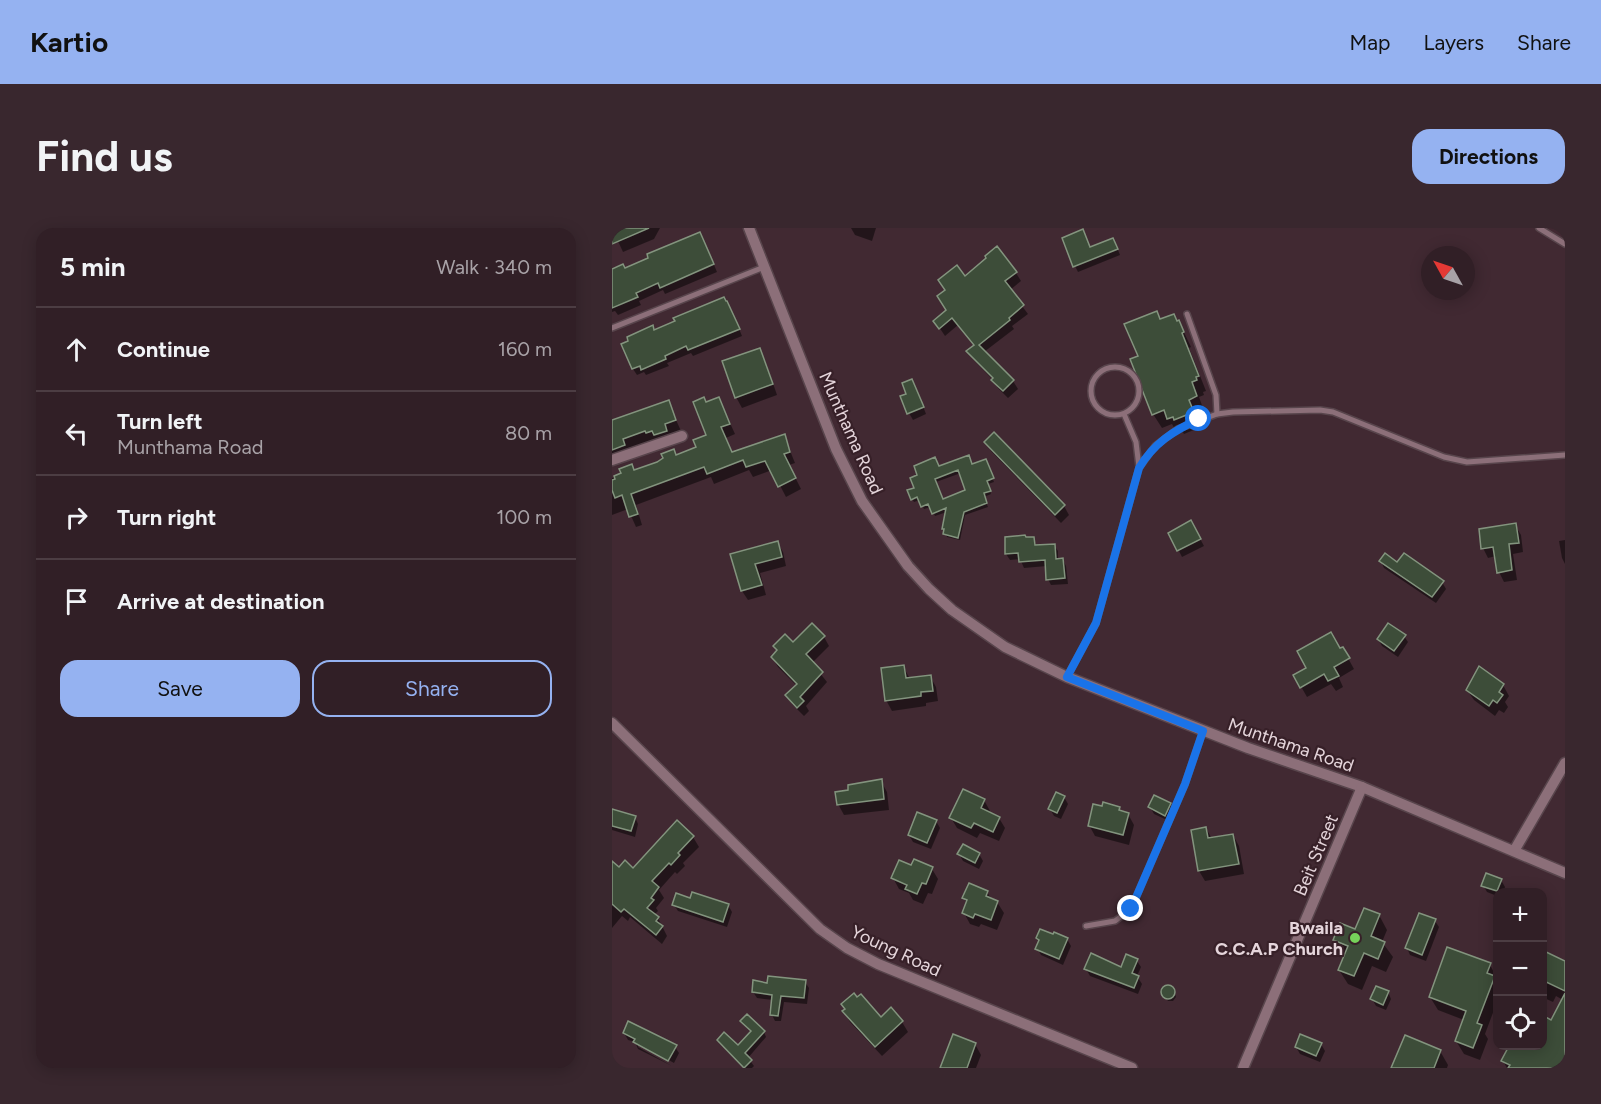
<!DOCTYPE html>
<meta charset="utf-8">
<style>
body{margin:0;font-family:Figtree,sans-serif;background:#39272e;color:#f1f3f6}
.controls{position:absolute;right:18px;bottom:18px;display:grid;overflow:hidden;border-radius:12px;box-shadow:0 3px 15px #0003}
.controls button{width:54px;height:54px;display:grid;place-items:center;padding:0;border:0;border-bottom:2px solid #4c3d43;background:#311f26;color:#f1f3f6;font:30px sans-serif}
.compass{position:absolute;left:809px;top:18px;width:54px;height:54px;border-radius:50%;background:#311f26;box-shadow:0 3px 15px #0003;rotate:310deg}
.stop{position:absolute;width:18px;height:18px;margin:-14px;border:4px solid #1a73e8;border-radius:50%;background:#fff}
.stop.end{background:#1a73e8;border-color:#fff;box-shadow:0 2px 6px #0008}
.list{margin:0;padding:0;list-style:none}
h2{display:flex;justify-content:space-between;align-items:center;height:78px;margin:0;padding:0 24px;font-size:26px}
h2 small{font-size:20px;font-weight:400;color:#a8a2a7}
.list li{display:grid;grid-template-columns:39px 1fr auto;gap:18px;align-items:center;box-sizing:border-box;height:84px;padding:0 24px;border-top:2px solid #4c3d43}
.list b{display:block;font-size:22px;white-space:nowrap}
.list p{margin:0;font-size:20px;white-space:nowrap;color:#a8a2a7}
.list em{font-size:20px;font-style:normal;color:#a8a2a7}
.actions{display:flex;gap:12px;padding:18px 24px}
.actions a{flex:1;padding:14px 0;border:2px solid #95b2f1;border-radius:18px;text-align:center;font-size:21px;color:#95b2f1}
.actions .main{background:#95b2f1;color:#111}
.icon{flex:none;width:33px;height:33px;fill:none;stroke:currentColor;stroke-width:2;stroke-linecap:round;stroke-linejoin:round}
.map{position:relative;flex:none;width:953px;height:840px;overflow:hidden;border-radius:18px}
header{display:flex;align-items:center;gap:36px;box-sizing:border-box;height:84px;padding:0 30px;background:#95b2f1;color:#111}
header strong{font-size:28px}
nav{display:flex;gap:33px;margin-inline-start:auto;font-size:21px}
.intro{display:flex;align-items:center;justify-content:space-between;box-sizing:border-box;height:144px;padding:0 36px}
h1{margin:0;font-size:42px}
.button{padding:15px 27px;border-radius:18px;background:#95b2f1;color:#111;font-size:21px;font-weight:700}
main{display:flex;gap:36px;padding:0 36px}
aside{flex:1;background:#311f26;border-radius:18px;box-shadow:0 3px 15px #0003}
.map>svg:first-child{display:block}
</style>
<header>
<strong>Kartio</strong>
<nav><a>Map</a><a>Layers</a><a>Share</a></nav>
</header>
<div class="intro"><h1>Find us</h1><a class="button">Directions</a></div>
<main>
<aside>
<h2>5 min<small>Walk · 340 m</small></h2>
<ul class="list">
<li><svg class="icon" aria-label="ahead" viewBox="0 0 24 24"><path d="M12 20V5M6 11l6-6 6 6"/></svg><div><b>Continue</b></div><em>160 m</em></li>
<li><svg class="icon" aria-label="left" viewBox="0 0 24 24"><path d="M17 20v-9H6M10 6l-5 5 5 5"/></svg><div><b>Turn left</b><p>Munthama Road</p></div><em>80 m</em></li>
<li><svg class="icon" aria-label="right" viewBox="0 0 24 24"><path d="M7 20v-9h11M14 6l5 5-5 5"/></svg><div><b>Turn right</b></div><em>100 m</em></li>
<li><svg class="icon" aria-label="arrive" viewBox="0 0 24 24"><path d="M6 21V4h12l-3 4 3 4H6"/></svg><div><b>Arrive at destination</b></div></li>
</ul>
<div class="actions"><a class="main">Save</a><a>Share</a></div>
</aside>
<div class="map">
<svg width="953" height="840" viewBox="0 0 953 840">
<rect width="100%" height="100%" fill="#412932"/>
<g fill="#0007" fill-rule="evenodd">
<polygon points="0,0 48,0 42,11 11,24"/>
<polygon points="239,0 264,0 260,13 243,7"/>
<polygon points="92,13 105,44 53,66 51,62 27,73 29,77 6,87 3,83 0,84 0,43 13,42"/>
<polygon points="504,17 508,27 466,44 463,38 478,21"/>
<polygon points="404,45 409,53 398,62 416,86 400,98 402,101 372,124 401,153 406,161 396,170 386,160 381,152 361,131 356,123 363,118 346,97 333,108 323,93 336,83 334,63 328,53"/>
<polygon points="119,81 130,108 81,128 79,125 55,135 57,138 34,147 32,144 25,147 21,141 42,103 64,94"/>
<polygon points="549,92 567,94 579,119 577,120 594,163 591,164 592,167 587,169 592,183 584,186 589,199 572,206 570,203 565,205 560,196 550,200 541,186 528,129"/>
<polygon points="147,122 153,132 165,167 130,180 124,169"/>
<polygon points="304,160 314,186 301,192 297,185"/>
<polygon points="107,171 123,206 114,210 121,225 172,208 183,235 177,237 189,261 174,269 160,242 141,249 137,242 102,256 99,249 24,277 30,297 24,299 16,281 0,287 0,250 86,220 96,207 94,176"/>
<polygon points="56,174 69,203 41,215 40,213 16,222 0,230 0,194"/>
<polygon points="374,214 452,278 457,287 449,295 379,223"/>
<path d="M 375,236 L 382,254 L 376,256 L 379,266 L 372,269 L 376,279 L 353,287 L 348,312 L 335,309 L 331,300 L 335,284 L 323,288 L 319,279 L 312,281 L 308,272 L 302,274 L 300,271 L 303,261 L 327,240 ZM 349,245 L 355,263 L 331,272 L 324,254 Z"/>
<polygon points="579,294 592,318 570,329 558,305"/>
<polygon points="903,297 909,307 911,324 901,326 905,352 892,354 887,344 884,328 876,330 871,320"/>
<polygon points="421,310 425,319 442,317 446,323 446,332 451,332 454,338 456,356 439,357 436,351 435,338 412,340 408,331 398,332 394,326"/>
<polygon points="953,312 953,336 950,330 947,313"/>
<polygon points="165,314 171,324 174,338 148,345 154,367 136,372 130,363 120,327"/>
<polygon points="769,334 786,336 830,354 834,361 824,375 772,340"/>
<polygon points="792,408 796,414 786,429 770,418 766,411"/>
<polygon points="212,409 217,418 200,435 215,454 194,478 197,483 192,488 181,477 175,468 185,458 166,439 160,429"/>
<polygon points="731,421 742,441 727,450 731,459 724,463 719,456 695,469 683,448"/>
<polygon points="291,438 298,451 318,448 324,459 326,473 314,475 314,478 280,483 274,472"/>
<polygon points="868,441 891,457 897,468 893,474 896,479 892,485 887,482 883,488 862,472 855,462"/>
<polygon points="269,553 275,564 277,582 232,587 226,576 238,563"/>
<polygon points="452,569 456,576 449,591 442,588 438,581"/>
<polygon points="372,572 378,583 377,585 387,590 393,600 387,613 368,605 365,610 345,600 339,590"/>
<polygon points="558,576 562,583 557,593 542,586 538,579"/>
<polygon points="507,580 510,585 516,586 522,597 517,617 483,608 477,597"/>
<polygon points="0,583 23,589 26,596 23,609 0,602"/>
<polygon points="324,593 328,600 319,621 301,614 297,607"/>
<polygon points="594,600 600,611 621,607 627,618 632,646 593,653 587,643"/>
<polygon points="81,609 87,619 71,635 73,638 65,646 63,644 47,662 52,670 44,680 46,683 42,687 46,690 55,708 50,716 18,689 16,693 10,688 0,700 0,635 8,641 22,642"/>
<polygon points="347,626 367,626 371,633 367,641 351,633"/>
<polygon points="300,639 320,641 326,651 320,666 316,665 311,676 301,672 297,665 287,661 281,650"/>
<polygon points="889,652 893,659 891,664 885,664 885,668 875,664 871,657"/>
<polygon points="375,664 380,672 385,674 392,685 385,702 369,696 367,699 358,696 352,685 355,676 352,670"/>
<polygon points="79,672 116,677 120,684 115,699 66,683 62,677"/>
<polygon points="767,687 775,702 770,714 781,729 774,744 760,738 750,762 736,756 727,742 734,727 723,712 744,703"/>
<polygon points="808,687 823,693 827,699 814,733 798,727 795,720"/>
<polygon points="425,710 455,711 459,718 451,737 429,727 425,720 428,714"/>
<polygon points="930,726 953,735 953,792 951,772 944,768 941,774 930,769"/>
<polygon points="525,733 529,739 525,748 530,756 526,766 478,748 474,741 509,741"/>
<polygon points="878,737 885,750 885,774 873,806 876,811 868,832 852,826 844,813 852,792 826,782 818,769"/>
<polygon points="193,754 197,760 195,776 172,774 169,793 163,793 160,787 161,772 145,770 141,764 156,756"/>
<polygon points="556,758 562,763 564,769 561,773 556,773 550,763"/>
<polygon points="776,764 779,771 774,782 764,778 760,771"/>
<polygon points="232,784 290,794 296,804 270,828 238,794"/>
<polygon points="130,793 152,804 154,809 136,830 142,838 140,840 132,840 107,812 126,819 140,804"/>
<polygon points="12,805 63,819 67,825 62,835 26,815 26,819 60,838 26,821 23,814 16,812"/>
<polygon points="363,816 369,827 364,840 330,840"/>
<polygon points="709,816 713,823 708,834 688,826 684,819"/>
<polygon points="906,818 930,818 953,840 895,840 891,833 902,826"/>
<polygon points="828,823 836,837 835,840 781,840"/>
</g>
<g fill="#3d4d39" stroke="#83947e" stroke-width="1.5" fill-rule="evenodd">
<polygon points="0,0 37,0 0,16"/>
<polygon points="471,1 478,19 501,10 506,21 461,39 450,10"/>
<polygon points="88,4 102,36 48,60 46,55 24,65 26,69 0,80 0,41 11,36 13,40 36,30 35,26"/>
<polygon points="385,18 405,44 393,53 412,77 397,90 398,92 367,117 402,152 391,163 379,152 381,150 354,123 362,117 340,90 327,101 321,93 334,82 325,68 333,62 326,52 345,37 353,48 374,30 373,28"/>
<polygon points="112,69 114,73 115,73 128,101 76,122 74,118 53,128 54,131 29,142 28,138 20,141 9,116 16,113 15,109 41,97 42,102 63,93 61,90"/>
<polygon points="545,83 548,91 562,86 565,93 567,92 572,104 570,105 587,148 584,149 585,152 580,154 585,168 577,172 582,184 562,192 561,189 555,191 552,182 540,187 518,131 526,128 512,96"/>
<polygon points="148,120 161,156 123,170 110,133"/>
<polygon points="300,151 312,179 295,186 288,168 294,166 290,155"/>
<polygon points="92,169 94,174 107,169 118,196 109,199 120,224 173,206 178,224 172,226 184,250 166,259 153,233 134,239 131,232 95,246 92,239 19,266 26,286 17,289 10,267 3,270 0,262 0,252 3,251 2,248 9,245 7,241 20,236 22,242 45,234 51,230 49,226 62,221 64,227 84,219 81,212 94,207 81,174"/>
<polygon points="57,172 64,192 53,196 55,203 42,207 40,203 34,205 33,203 11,211 13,217 0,222 0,192"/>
<polygon points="382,204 453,277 443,287 372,214"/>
<path d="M 357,227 L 360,236 L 374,231 L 382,250 L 375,253 L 379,263 L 372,265 L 375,275 L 352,284 L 346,310 L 331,306 L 332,301 L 330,301 L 334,280 L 320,286 L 316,276 L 309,279 L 305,269 L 299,272 L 295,262 L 302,260 L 298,250 L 305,247 L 302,238 L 323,229 L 327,238 ZM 346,242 L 353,262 L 331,271 L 323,251 Z"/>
<polygon points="579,292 589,311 565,323 556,305"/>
<polygon points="904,295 907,315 897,316 900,342 885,345 881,319 869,321 867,301"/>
<polygon points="413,307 414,309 422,309 423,317 443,316 444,331 451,330 453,350 434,352 433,332 407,334 406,325 393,326 393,309"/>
<polygon points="166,313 170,329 143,336 150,357 129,363 118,326"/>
<polygon points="773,325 785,334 792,325 832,353 820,369 767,333"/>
<polygon points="200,395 213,408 194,426 211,444 188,469 192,473 185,480 173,467 185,456 159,429 165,422 161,418 173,406 181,414"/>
<polygon points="776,395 794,407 782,423 765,411"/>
<polygon points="719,404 728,420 731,419 738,430 722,439 727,448 716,453 712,446 688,460 681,447 694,440 685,423"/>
<polygon points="292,437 294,450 319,447 321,463 309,464 309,468 273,473 269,440"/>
<polygon points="867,438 892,456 887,464 891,467 885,475 881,472 877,478 854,462"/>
<polygon points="270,551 272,571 225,577 223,564 236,562 236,557"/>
<polygon points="351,561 373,571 369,580 388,589 381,604 362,595 359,600 337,590"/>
<polygon points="444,564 453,568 445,585 436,581"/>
<polygon points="542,567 559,575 553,588 536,579"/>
<polygon points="491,574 508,579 507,582 517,585 511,607 476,598 481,576 490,578"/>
<polygon points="0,581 24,588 19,603 0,598"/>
<polygon points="305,584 325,592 315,615 296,607"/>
<polygon points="65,592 82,608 66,625 68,627 59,637 57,635 40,653 47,659 39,670 42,672 35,680 47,689 44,693 51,698 44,707 12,681 9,684 0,676 0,633 7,639 13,632 21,640"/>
<polygon points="594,599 596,610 621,606 627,636 586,643 579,602"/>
<polygon points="351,616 368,625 363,635 345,626"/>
<polygon points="302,631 321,639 314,656 310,655 305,666 293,661 295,657 279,650 287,632 299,637"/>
<polygon points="874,645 890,651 885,663 869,658"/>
<polygon points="357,655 376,663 374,668 386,673 379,692 363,686 361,690 350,685 355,672 350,670"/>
<polygon points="80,664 117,676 111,694 60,677 64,665 78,670"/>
<polygon points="752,680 768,686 759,708 773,714 766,731 752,725 742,748 726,742 736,718 721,712 728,695 743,701"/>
<polygon points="807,685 824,691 810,727 793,720"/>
<polygon points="428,701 441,706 442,704 456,710 447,731 423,721 427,712 424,710"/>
<polygon points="835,719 879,735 875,745 883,748 865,795 870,797 861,820 843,813 854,783 817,769"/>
<polygon points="930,722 953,733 953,763 930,752"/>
<polygon points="479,725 509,739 514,726 526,731 520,745 527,748 522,760 472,741"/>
<polygon points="156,748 194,752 192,770 169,768 166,788 158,787 160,767 140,764 141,752 155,755"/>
<circle cx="556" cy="764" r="7"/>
<polygon points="764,758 777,763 771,777 758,771"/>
<polygon points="242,765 245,769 249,766 269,789 279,779 291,793 263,819 230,783 233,781 229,776"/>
<polygon points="953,765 953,840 896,840 898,837 889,833 897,818 930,818 930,787 939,792"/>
<polygon points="135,786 153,803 133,825 140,832 132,840 105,812 112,804 126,817 139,803 128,793"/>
<polygon points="16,793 65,817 56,833 21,814 23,811 11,805"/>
<polygon points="341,806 364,815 355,840 328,840"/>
<polygon points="688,806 710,815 704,828 683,819"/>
<polygon points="793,807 829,822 822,840 779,840"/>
</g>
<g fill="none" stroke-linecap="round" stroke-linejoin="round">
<g stroke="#58454c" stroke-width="8">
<g id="lane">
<polyline points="927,0 953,16"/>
<polyline points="575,86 604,167 605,186"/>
<polyline points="0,100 152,39"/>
<circle cx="503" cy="163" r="24"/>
<polyline points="512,186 524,214 527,239"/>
<polyline points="455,449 484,395 527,240 543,218 566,201 605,186 621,184 708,182 721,184 832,229 855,234 953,227"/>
<polyline points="474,698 503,693 519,681 573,556 591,503"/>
</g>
</g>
<g stroke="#58454c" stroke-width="13">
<g id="street">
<polyline points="137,0 224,221 250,273 296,338 317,361 340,382 393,419 455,449 636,520 750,559 953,645"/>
<polyline points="0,232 70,208"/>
<polyline points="0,495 208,701 235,720 266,736 520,840"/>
<polyline points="902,623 953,535"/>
<polyline points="631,840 750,559"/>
</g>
</g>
<use href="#lane" stroke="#8c6f79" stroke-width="5"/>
<use href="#street" stroke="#8c6f79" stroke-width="10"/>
</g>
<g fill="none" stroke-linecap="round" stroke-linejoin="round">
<path stroke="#1a73e8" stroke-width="8" d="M 519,681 L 573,556 L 591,503 L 455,449 L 484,395 L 527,240 C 542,215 561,203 587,191"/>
</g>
<circle fill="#76d25a" stroke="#372028" stroke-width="2" cx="743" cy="710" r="6"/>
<g text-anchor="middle" stroke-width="4.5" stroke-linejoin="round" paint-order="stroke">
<g font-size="18" fill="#e5d5db" stroke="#372028">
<text transform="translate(239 205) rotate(66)" y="6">Munthama Road</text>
<text transform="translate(679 517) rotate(19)" y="6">Munthama Road</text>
<text transform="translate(704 627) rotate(-67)" y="6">Beit Street</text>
<text transform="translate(284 723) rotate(25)" y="6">Young Road</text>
</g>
<g font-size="18" font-weight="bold" fill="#e5d5db" stroke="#372028" text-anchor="end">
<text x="731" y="706">Bwaila<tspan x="731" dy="21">C.C.A.P Church</tspan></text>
</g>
</g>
</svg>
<div class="controls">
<button>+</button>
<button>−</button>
<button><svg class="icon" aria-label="locate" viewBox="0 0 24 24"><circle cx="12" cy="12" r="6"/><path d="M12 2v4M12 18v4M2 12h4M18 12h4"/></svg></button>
</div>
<svg class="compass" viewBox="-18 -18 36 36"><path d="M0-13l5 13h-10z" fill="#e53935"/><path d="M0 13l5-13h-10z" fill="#a8a2a7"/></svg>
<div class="stop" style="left:587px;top:191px"></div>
<div class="stop end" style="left:519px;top:681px"></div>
</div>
</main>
